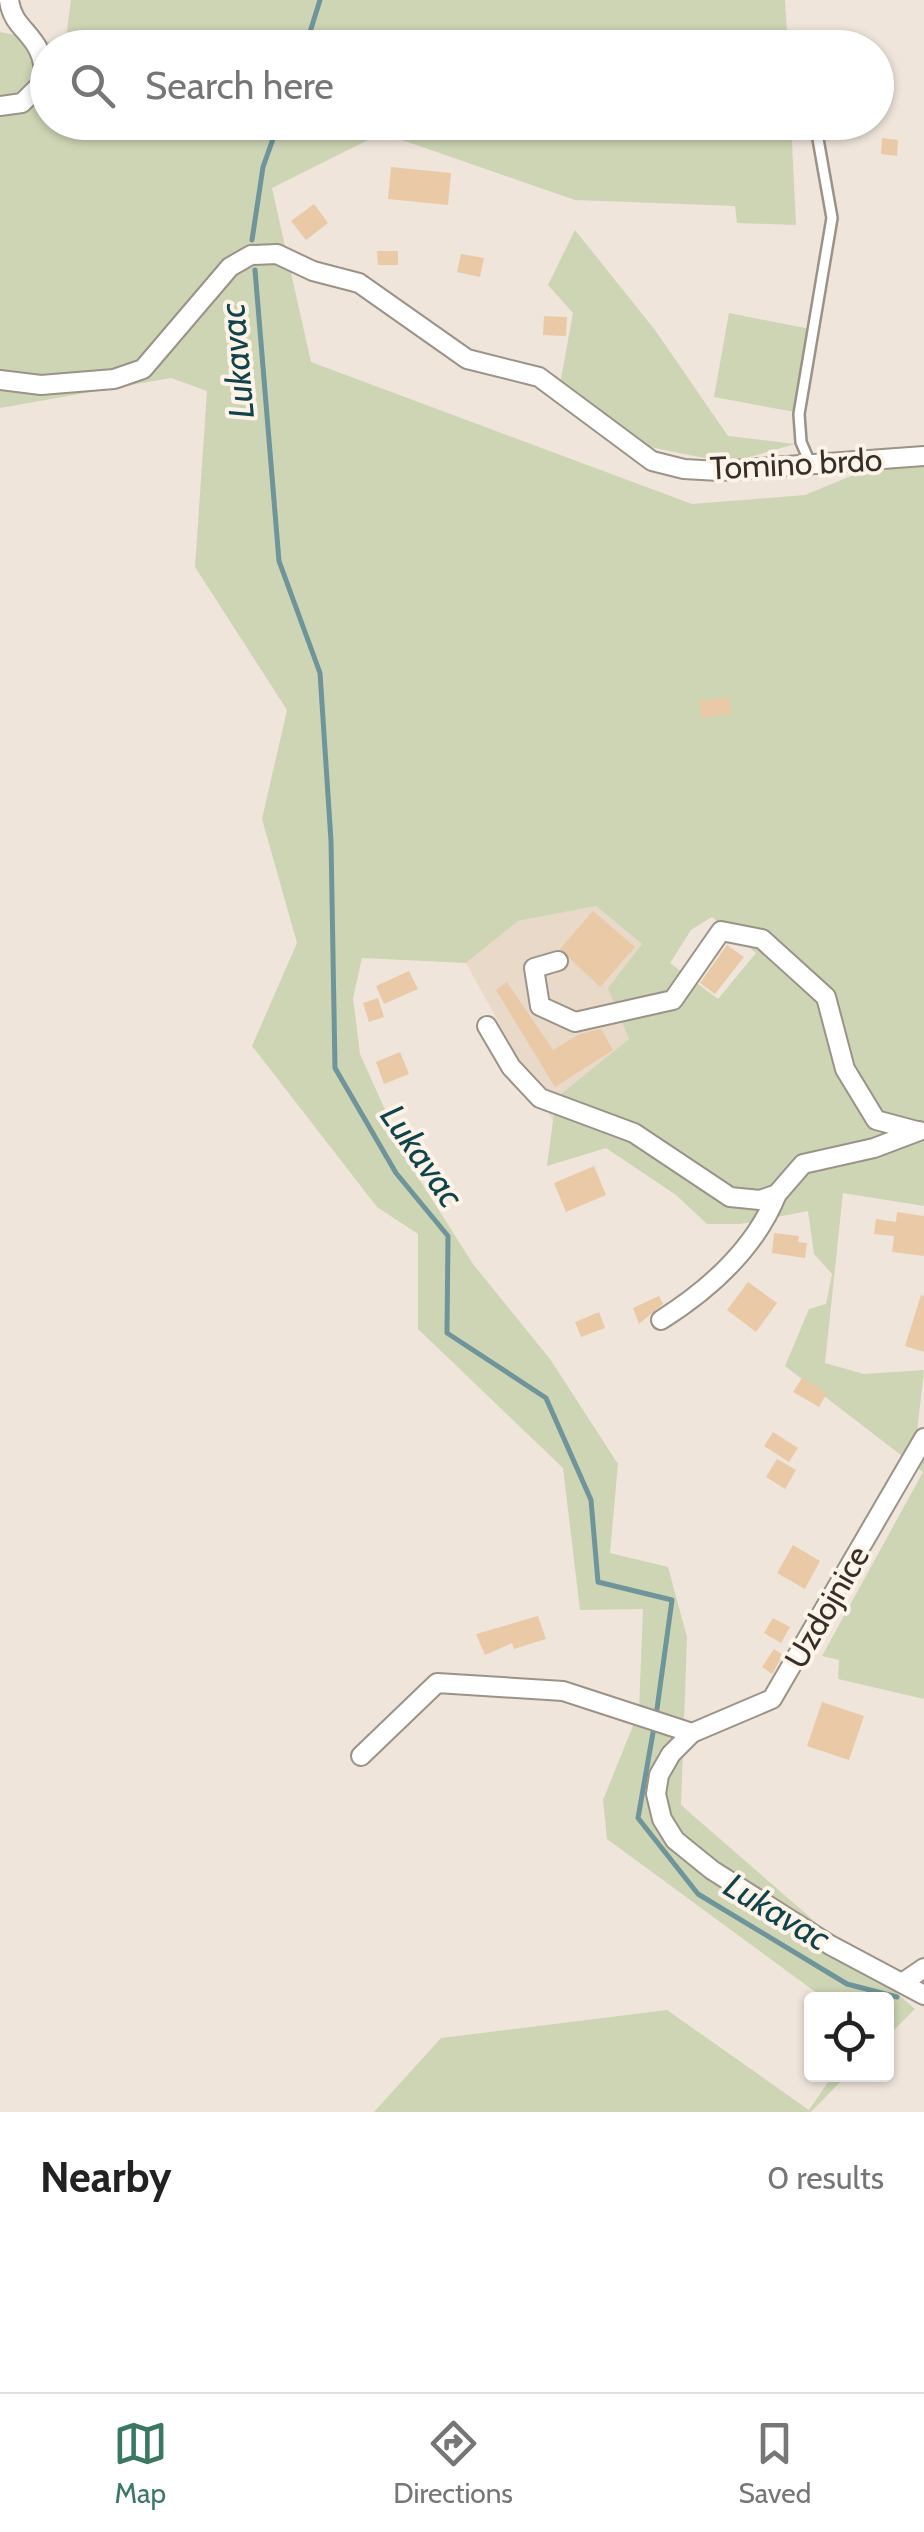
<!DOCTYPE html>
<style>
body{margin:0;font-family:Cabin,sans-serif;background:#f6f6f6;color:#222}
.controls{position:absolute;right:30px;bottom:30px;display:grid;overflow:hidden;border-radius:10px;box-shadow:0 2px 8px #0004}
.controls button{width:90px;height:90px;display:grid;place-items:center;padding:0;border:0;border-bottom:2px solid #e0e0e0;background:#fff;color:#222;font:50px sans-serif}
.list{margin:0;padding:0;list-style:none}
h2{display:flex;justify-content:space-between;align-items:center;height:130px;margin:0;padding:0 40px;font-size:42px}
h2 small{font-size:32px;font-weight:400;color:#767676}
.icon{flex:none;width:55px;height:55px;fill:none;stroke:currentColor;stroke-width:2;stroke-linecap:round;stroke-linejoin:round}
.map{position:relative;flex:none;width:924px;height:2112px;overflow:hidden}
.search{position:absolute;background:#fff;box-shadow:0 2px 8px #0004;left:30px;right:30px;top:30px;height:110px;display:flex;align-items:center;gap:25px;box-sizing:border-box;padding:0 35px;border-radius:55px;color:#767676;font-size:38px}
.sheet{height:280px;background:#fff}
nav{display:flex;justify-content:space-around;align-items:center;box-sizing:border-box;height:140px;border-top:2px solid #e0e0e0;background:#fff;font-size:28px;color:#767676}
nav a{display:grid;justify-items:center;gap:5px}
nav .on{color:#3b7862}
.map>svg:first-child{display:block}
</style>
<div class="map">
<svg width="924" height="2112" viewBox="0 0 924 2112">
<rect width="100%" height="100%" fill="#efe5db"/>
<polygon fill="#e8d9c9" points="596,906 643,944 630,1039 557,1098 553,1121 466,963 518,921"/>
<g fill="#ced5b4" fill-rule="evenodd">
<path d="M 71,0 L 785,0 L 788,47 L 48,48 L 48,122 L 791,123 L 796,225 L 737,223 L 735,206 L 575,200 L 382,133 L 272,188 L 311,362 L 692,504 L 805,495 L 924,446 L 924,1206 L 843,1193 L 825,1363 L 864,1374 L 924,1370 L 915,1449 L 924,1453 L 924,1699 L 838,1679 L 839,1660 L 822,1656 L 923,1472 L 785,1366 L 809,1309 L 826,1304 L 832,1274 L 814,1254 L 808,1211 L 740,1224 L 707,1224 L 676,1195 L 606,1148 L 547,1166 L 556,1098 L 629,1039 L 608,988 L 642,944 L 596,906 L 518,921 L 466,963 L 362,958 L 353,998 L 360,1054 L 409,1163 L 473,1264 L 550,1359 L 618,1464 L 610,1553 L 668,1567 L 687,1637 L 681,1805 L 915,2009 L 887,2037 L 886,2000 L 825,1999 L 607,1839 L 603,1800 L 639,1711 L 643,1609 L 580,1610 L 563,1468 L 418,1329 L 418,1234 L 377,1207 L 252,1046 L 297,943 L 262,819 L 287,710 L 195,567 L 207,391 L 171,378 L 0,408 L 0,32 L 65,45 ZM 712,917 L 756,953 L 718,999 L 670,963 L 691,930 Z"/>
<polygon points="575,230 655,330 728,436 795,444 729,463 635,444 560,384 573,313 548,285"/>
<polygon points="729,313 810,329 795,412 714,397"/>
<polygon points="667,2010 809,2110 833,2075 847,2075 811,2112 374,2112 441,2038"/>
</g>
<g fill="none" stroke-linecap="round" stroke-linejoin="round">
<g stroke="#6f959a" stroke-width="5">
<polyline points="305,48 320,0"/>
<polyline points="252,240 263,167 279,122"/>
<polyline points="255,270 279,561 320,673 331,841 335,1068 396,1173 448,1236 447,1333 546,1398 591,1500 598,1582 672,1600 656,1716"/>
<polyline points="654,1727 638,1818 698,1894 847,1984 897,1997"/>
</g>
</g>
<g fill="#eac9a6">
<polygon points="882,138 898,140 897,156 881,154"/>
<polygon points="391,167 451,173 448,205 388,199"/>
<polygon points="314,204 328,223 306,240 291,221"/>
<polygon points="377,251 398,251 398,265 378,265"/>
<polygon points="461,254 484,258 480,277 457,272"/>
<polygon points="544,316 567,317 566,336 543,335"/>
<polygon points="729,697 732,714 701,718 699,701"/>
<polygon points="593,911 635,947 600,987 560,949"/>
<polygon points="727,945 744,957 715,994 700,983"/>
<polygon points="409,971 418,989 384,1004 376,986"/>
<polygon points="507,982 553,1050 580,1034 601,1029 613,1050 555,1087 496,990"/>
<polygon points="378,998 384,1017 369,1022 363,1003"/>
<polygon points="400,1052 409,1074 384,1084 376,1062"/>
<polygon points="594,1166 606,1195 566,1212 554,1183"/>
<polygon points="897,1212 924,1216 924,1256 892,1252 894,1236 874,1234 876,1219 896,1222"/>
<polygon points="774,1233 799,1236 798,1242 807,1243 805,1258 772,1253"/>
<polygon points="748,1282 777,1303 756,1332 727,1310"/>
<polygon points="921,1295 924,1296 924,1352 905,1346"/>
<polygon points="659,1296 663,1304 639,1324 633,1308"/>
<polygon points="599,1312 605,1328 581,1337 575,1322"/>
<polygon points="802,1378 827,1393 819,1407 793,1392"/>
<polygon points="773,1432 798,1448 789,1462 764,1446"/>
<polygon points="777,1459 796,1470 785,1489 766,1477"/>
<polygon points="793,1545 820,1561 805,1589 777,1573"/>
<polygon points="538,1616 546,1639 514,1649 512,1643 485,1655 476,1634"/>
<polygon points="773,1618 790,1627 781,1643 764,1633"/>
<polygon points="774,1649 783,1655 772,1674 762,1667"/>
<polygon points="822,1702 864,1716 849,1760 807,1746"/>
</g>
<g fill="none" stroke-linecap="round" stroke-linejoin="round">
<g stroke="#9b9288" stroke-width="14">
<polyline id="lane" points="810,463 801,442 799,414 832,218 815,122"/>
</g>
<g stroke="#9b9288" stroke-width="22">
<g id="street">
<path d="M 0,106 L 22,103 L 44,81 C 46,33 13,34 9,0"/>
<polyline points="0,380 41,385 114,379 143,369 230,267 251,255 277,254 313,271 359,283 467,359 539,377 652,461 684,469 719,471 924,456"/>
<polyline points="558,961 534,968 540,1006 575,1022 673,1000 721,931 762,939 826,997 845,1069 876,1120 917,1131"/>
<polyline points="487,1026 511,1067 540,1098 634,1133 730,1197 760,1200 777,1194 803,1164 874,1148 919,1131"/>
<path d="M 661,1320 C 710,1289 755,1249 777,1194"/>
<polyline points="924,1438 772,1699 692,1733 671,1754 659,1775 656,1794 662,1819 675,1840 712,1870 830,1945 924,1995"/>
<polyline points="361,1756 437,1683 563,1691 692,1733"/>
<polyline points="902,1983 924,1968"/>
</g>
</g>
<use href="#lane" stroke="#fff" stroke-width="9"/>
<use href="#street" stroke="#fff" stroke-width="18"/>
</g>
<g text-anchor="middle" stroke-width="8" stroke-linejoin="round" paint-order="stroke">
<g font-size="32" fill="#332f2b" stroke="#fdf3e8">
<text transform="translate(796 464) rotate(-3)" y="11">Tomino brdo</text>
<text transform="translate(827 1607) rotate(-60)" y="11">Uzdojnice</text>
</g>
<g font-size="35" font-style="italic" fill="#10444b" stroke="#fdf3e8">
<text transform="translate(237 361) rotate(-95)" y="12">Lukavac</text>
<text transform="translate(422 1156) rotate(55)" y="12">Lukavac</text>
<text transform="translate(777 1912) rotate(31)" y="12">Lukavac</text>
</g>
</g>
</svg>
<div class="controls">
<button><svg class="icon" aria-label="locate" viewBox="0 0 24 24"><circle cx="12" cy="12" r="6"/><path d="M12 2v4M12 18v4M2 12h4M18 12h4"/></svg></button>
</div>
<div class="search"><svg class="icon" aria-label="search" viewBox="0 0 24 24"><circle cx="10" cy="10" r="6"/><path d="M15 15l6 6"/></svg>Search here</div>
</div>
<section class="sheet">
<h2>Nearby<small>0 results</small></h2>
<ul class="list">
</ul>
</section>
<nav>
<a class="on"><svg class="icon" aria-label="map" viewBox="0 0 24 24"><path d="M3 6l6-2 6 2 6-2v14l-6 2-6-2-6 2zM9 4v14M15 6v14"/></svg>Map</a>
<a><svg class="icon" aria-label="directions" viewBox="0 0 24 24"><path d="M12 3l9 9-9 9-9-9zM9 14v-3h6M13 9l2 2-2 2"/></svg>Directions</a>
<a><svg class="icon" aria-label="saved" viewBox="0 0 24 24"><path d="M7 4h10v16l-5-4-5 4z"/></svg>Saved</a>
</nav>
